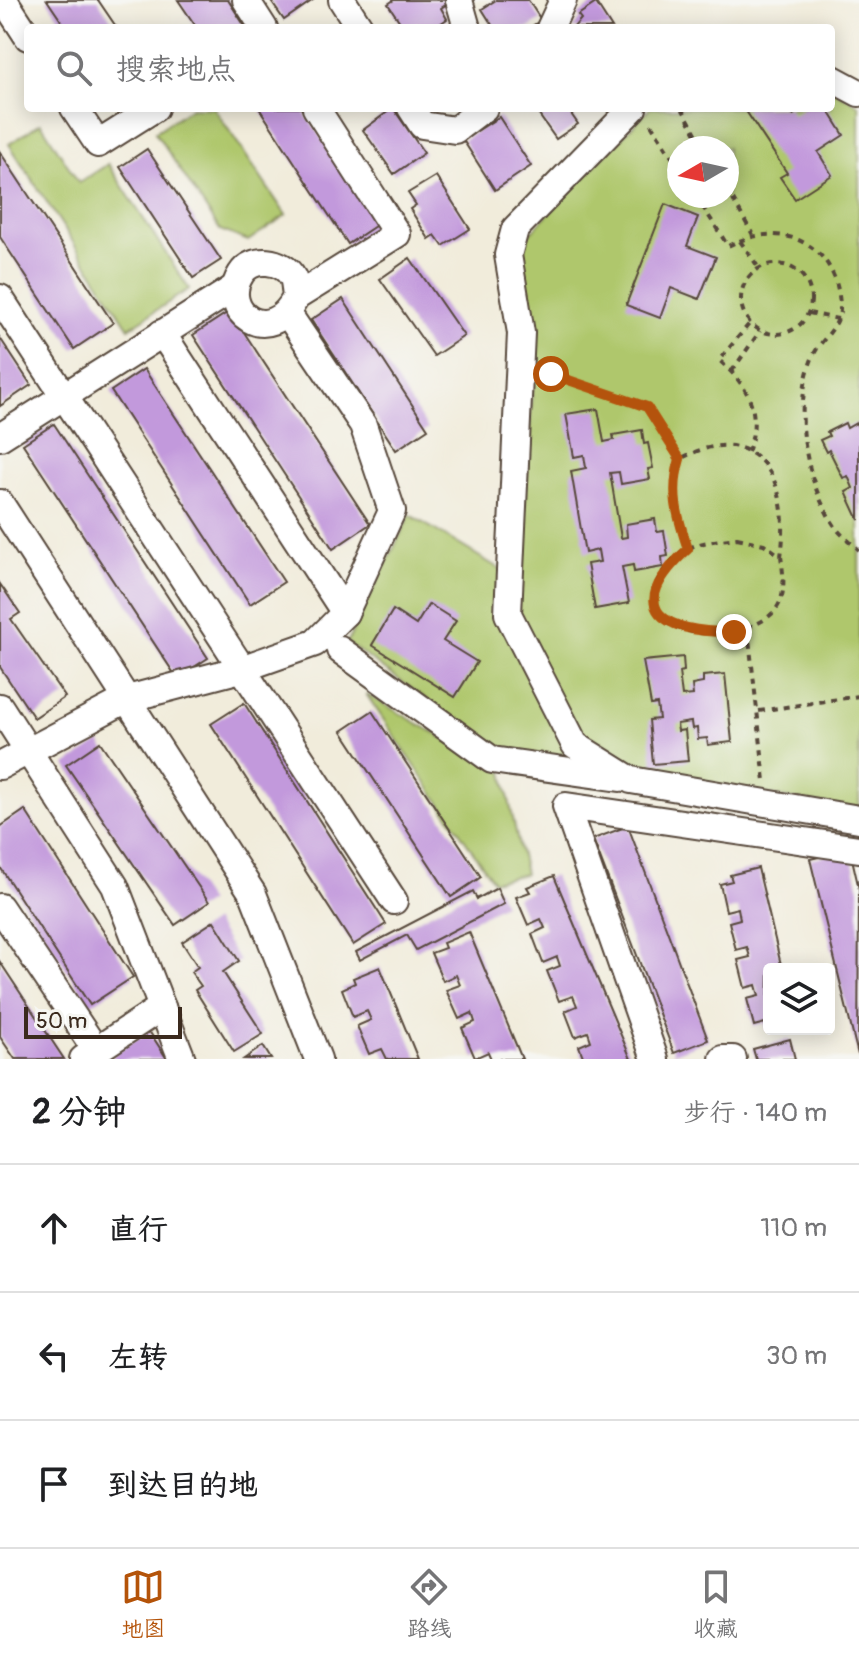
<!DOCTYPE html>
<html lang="zh">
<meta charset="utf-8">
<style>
body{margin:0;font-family:Pangolin,"LXGW WenKai TC",sans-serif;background:#f2f2f2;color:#202124}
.controls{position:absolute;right:24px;bottom:24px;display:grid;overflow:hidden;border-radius:8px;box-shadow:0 4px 20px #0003}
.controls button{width:72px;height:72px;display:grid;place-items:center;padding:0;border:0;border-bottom:2px solid #e0e0e0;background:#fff;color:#202124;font:40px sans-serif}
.compass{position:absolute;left:667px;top:136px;width:72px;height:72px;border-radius:50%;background:#fff;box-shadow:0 4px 20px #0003;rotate:261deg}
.scale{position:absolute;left:24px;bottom:20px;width:158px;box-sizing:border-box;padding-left:8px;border:4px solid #3b2a1e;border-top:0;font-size:22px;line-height:28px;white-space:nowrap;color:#3b2a1e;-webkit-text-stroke:6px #f6f6f2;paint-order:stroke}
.stop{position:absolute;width:24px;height:24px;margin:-18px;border:6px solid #b45309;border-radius:50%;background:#fff}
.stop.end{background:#b45309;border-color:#fff;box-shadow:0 2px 8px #0008}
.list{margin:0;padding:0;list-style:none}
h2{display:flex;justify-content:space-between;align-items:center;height:104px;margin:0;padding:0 32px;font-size:34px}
h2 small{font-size:26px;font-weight:400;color:#757577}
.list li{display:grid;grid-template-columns:52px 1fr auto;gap:24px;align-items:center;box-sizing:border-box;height:128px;padding:0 32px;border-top:2px solid #e0e0e0}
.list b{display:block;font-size:30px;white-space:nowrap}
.list em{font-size:26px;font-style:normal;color:#757577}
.icon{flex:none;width:44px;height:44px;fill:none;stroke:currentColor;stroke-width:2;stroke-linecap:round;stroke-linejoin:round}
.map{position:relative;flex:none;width:859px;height:1059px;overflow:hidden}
.search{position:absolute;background:#fff;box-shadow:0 4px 20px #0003;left:24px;right:24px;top:24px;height:88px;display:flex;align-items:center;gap:20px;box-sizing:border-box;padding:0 28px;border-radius:8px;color:#757577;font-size:30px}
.sheet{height:488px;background:#fff}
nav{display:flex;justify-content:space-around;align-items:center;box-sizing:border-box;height:112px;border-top:2px solid #e0e0e0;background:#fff;font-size:22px;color:#757577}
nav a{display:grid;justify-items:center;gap:4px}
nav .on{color:#b45309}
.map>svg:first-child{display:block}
</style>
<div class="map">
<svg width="859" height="1059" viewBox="0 0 859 1059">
<rect width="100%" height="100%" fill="#f6f6f2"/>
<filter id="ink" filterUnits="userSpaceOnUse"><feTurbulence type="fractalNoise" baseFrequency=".0125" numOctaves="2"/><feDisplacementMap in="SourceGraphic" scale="16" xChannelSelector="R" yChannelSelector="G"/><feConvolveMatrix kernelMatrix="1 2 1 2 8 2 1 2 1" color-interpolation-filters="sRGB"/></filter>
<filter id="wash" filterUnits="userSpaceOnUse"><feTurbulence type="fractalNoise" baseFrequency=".006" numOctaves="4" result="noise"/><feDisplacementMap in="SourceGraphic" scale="32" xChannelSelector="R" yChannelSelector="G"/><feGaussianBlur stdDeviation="1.8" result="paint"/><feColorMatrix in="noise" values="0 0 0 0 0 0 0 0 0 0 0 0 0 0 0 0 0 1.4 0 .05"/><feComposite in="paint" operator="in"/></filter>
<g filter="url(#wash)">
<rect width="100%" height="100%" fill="#f1ecdb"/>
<g fill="#afc76c" stroke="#757845" stroke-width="2" fill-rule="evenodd">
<path d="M 831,89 L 859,105 L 859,810 L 497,749 L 347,643 L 410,515 L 520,581 L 533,382 L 522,254 L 527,236 L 650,108 L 831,108 ZM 679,148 L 727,148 L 727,196 L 679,196 Z"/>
<polygon points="191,108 214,108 286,215 248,241 220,230 155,132"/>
<polygon points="41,123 79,183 108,164 189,289 129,328 9,144"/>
<polygon points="366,694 503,772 525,874 493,881"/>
</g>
<g id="blocks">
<g fill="#c299dc">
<polygon points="47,0 98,0 117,28 66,28"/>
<polygon points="178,0 228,0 246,28 197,28"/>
<polygon points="270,0 313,0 284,20"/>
<polygon points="394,0 453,0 441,8 447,19 434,28 422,28 418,22 404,28 388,4"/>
<polygon points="496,0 528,0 541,20 529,28 494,28 482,9"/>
<polygon points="596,3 612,28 573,28 581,19 578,15"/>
<polygon points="259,108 301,108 378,224 348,244"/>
<polygon points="393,108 424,153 394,174 363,130"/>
<polygon points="534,108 573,108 569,111 578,124 556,139"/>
<polygon points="744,108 789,108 793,115 804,108 827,108 844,135 818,152 832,175 795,199 780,177 787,173"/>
<polygon points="499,117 531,166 495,190 463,140"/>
<polygon points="147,149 221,260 193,278 120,167"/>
<polygon points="0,152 113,323 74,349 0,237"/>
<polygon points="436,176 470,229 443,246 435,235 429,239 410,209 416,205 408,193"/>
<polygon points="665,204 698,217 687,246 716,257 699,299 671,288 660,318 626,305"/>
<polygon points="410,258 464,336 434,356 380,279"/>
<polygon points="343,299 428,429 396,450 311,320"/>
<polygon points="230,311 370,524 333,549 193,335"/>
<polygon points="0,338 31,385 0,406"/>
<polygon points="144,369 284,582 250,604 111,391"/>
<polygon points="598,409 604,442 614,440 613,435 642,430 644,444 648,443 653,468 648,469 650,479 621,484 619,472 610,473 621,538 627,537 626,524 655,519 657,532 664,531 668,556 662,557 663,567 634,572 633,565 622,567 629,603 595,609 587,564 600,562 598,550 585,553 571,471 586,468 584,455 574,457 566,414"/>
<polygon points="845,423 847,428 856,423 859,429 859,520 846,492 853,488 848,476 843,478 829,450 826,452 820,440 829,436 827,432"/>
<polygon points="54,424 208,658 177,678 23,444"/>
<polygon points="0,584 20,613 11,619 65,697 34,718 0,667"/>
<polygon points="429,604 456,621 443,641 477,662 455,697 372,645 393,610 416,625"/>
<polygon points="683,657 684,671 679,672 682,696 693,695 692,685 703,683 703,676 725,674 732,742 708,745 707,738 698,739 697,728 692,729 691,722 677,724 678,731 685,730 688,761 653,764 649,720 659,719 657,704 651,705 643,661"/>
<polygon points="244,703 386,924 353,945 211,724"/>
<polygon points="372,711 481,877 451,897 342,731"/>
<polygon points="100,742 209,902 175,925 66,765"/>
<polygon points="25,810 133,977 90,1005 0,867 0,827"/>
<polygon points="628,826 708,1040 674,1053 593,839"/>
<polygon points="850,850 859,889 858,1055 810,859"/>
<polygon points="758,868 782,969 769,969 768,1033 765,1023 754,1026 747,999 759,996 756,985 745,988 738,960 750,957 747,947 736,950 729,922 740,919 738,908 726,911 720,884 732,881 730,875"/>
<polygon points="554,876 602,990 631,1059 584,1059 579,1046 591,1041 588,1032 575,1037 565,1011 577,1006 573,996 559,1001 547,971 560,966 557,957 543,963 532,934 545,928 541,919 528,925 516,897 530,892 527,887"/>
<polygon points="497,888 504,904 416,950 407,935 360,960 356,952 473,891 477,899"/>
<polygon points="214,921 239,961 223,972 263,1034 234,1052 195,990 201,986 191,972 198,967 182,942"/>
<polygon points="469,932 517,1047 522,1059 491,1059 488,1052 475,1058 462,1028 475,1022 472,1013 459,1019 446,990 460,985 456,975 443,981 431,953 445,948 443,943"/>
<polygon points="0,962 64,1059 15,1059 0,1037"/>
<polygon points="380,967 418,1059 387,1059 382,1049 369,1054 357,1026 371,1020 367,1011 353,1017 342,989 355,983 353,978"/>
<polygon points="149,1031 167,1059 115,1059 112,1055"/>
<polygon points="790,1039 795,1059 756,1059 753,1049"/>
<polygon points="263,1046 271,1059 244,1059"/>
</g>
</g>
</g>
<g filter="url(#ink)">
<use href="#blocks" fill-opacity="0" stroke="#56473a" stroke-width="2"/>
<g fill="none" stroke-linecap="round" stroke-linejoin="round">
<g stroke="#56473a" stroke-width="30">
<g id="minor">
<polyline points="4,0 28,37"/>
<polyline points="246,0 264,28"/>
<polyline points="342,0 360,28"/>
<polyline points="459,0 467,28"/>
<polyline points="550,28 563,0"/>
<polyline points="831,78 859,93"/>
<polyline points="74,108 98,144 155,108"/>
<polyline points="411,108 422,125 455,130 484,108"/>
<polyline points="633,108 515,229 508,255 521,333 508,614 575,745 631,780 859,819"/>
<path d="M 296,297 C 295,291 295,283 293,278 C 283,259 252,256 241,274 C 217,311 270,350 296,297 L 397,234 L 316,108"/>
<polyline points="0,298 394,901"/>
<polyline points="162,333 345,613"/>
<polyline points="0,437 234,288"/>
<polyline points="0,503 253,894 318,1059"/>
<polyline points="340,650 492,760 620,778"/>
<polyline points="0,707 115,886 182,1059"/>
<polyline points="0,766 127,699 241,669 315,643 345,613 392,511 363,425 288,314"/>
<polyline points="0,907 96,1050"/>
<polyline points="83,1059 162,1007"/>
<polyline points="655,1059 566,806 859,849"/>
<polyline points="723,1059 733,1059"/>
</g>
</g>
<g stroke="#56473a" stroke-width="4" stroke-dasharray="6 6" stroke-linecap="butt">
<polyline points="682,108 704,148"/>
<polyline points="651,124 679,168"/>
<polyline points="727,189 753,235"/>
<path d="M 696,196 L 728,246 C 782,218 838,244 840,307 C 841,326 822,338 814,354 C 791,405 805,485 837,529 C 843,537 852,543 859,550"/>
<polyline points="740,241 759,268"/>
<circle cx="776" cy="299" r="35"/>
<polyline points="809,313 838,319"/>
<polyline points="543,363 551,374 647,407 680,459"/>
<polyline points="732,371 760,331"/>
<path d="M 748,452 C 762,412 750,388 719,360 L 750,323"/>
<path d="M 737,538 L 764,544 L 781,556 C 783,572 787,595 776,609 C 756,637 680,643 659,614 C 643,591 668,559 689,548 C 703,541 722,540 737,538 Z"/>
<path d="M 688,549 C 676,514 669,495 680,459 C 760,416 792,485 781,556"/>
<polyline points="748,630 765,781"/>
<polyline points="759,711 859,696"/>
</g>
<use href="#minor" stroke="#fff" stroke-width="26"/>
</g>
</g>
<g fill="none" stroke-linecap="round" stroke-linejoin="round" filter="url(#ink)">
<path stroke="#b45309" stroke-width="10" d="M 551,374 L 647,407 L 680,459 C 670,492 677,516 688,549 C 622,609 662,633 734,632"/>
</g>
</svg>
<div class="controls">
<button><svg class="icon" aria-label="layers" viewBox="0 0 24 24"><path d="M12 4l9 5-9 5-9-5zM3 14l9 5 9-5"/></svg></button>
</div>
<svg class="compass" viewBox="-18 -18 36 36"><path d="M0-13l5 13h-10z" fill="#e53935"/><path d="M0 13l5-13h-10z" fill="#757577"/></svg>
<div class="scale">50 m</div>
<div class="stop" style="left:551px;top:374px"></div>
<div class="stop end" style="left:734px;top:632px"></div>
<div class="search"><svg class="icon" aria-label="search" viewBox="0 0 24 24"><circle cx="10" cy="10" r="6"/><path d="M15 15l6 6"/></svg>搜索地点</div>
</div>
<section class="sheet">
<h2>2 分钟<small>步行 · 140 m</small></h2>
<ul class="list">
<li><svg class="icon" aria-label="ahead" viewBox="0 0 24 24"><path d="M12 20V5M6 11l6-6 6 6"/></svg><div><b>直行</b></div><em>110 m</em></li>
<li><svg class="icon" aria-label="left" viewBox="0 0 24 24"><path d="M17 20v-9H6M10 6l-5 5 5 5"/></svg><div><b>左转</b></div><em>30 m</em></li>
<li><svg class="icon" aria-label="arrive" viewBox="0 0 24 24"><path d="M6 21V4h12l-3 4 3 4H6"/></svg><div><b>到达目的地</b></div></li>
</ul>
</section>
<nav>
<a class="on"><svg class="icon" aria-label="map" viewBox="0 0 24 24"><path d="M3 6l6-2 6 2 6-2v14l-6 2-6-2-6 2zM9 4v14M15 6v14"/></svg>地图</a>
<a><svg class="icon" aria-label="directions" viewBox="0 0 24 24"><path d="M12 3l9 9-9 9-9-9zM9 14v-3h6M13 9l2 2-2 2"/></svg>路线</a>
<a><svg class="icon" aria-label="saved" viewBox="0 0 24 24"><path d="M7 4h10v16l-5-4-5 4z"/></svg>收藏</a>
</nav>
